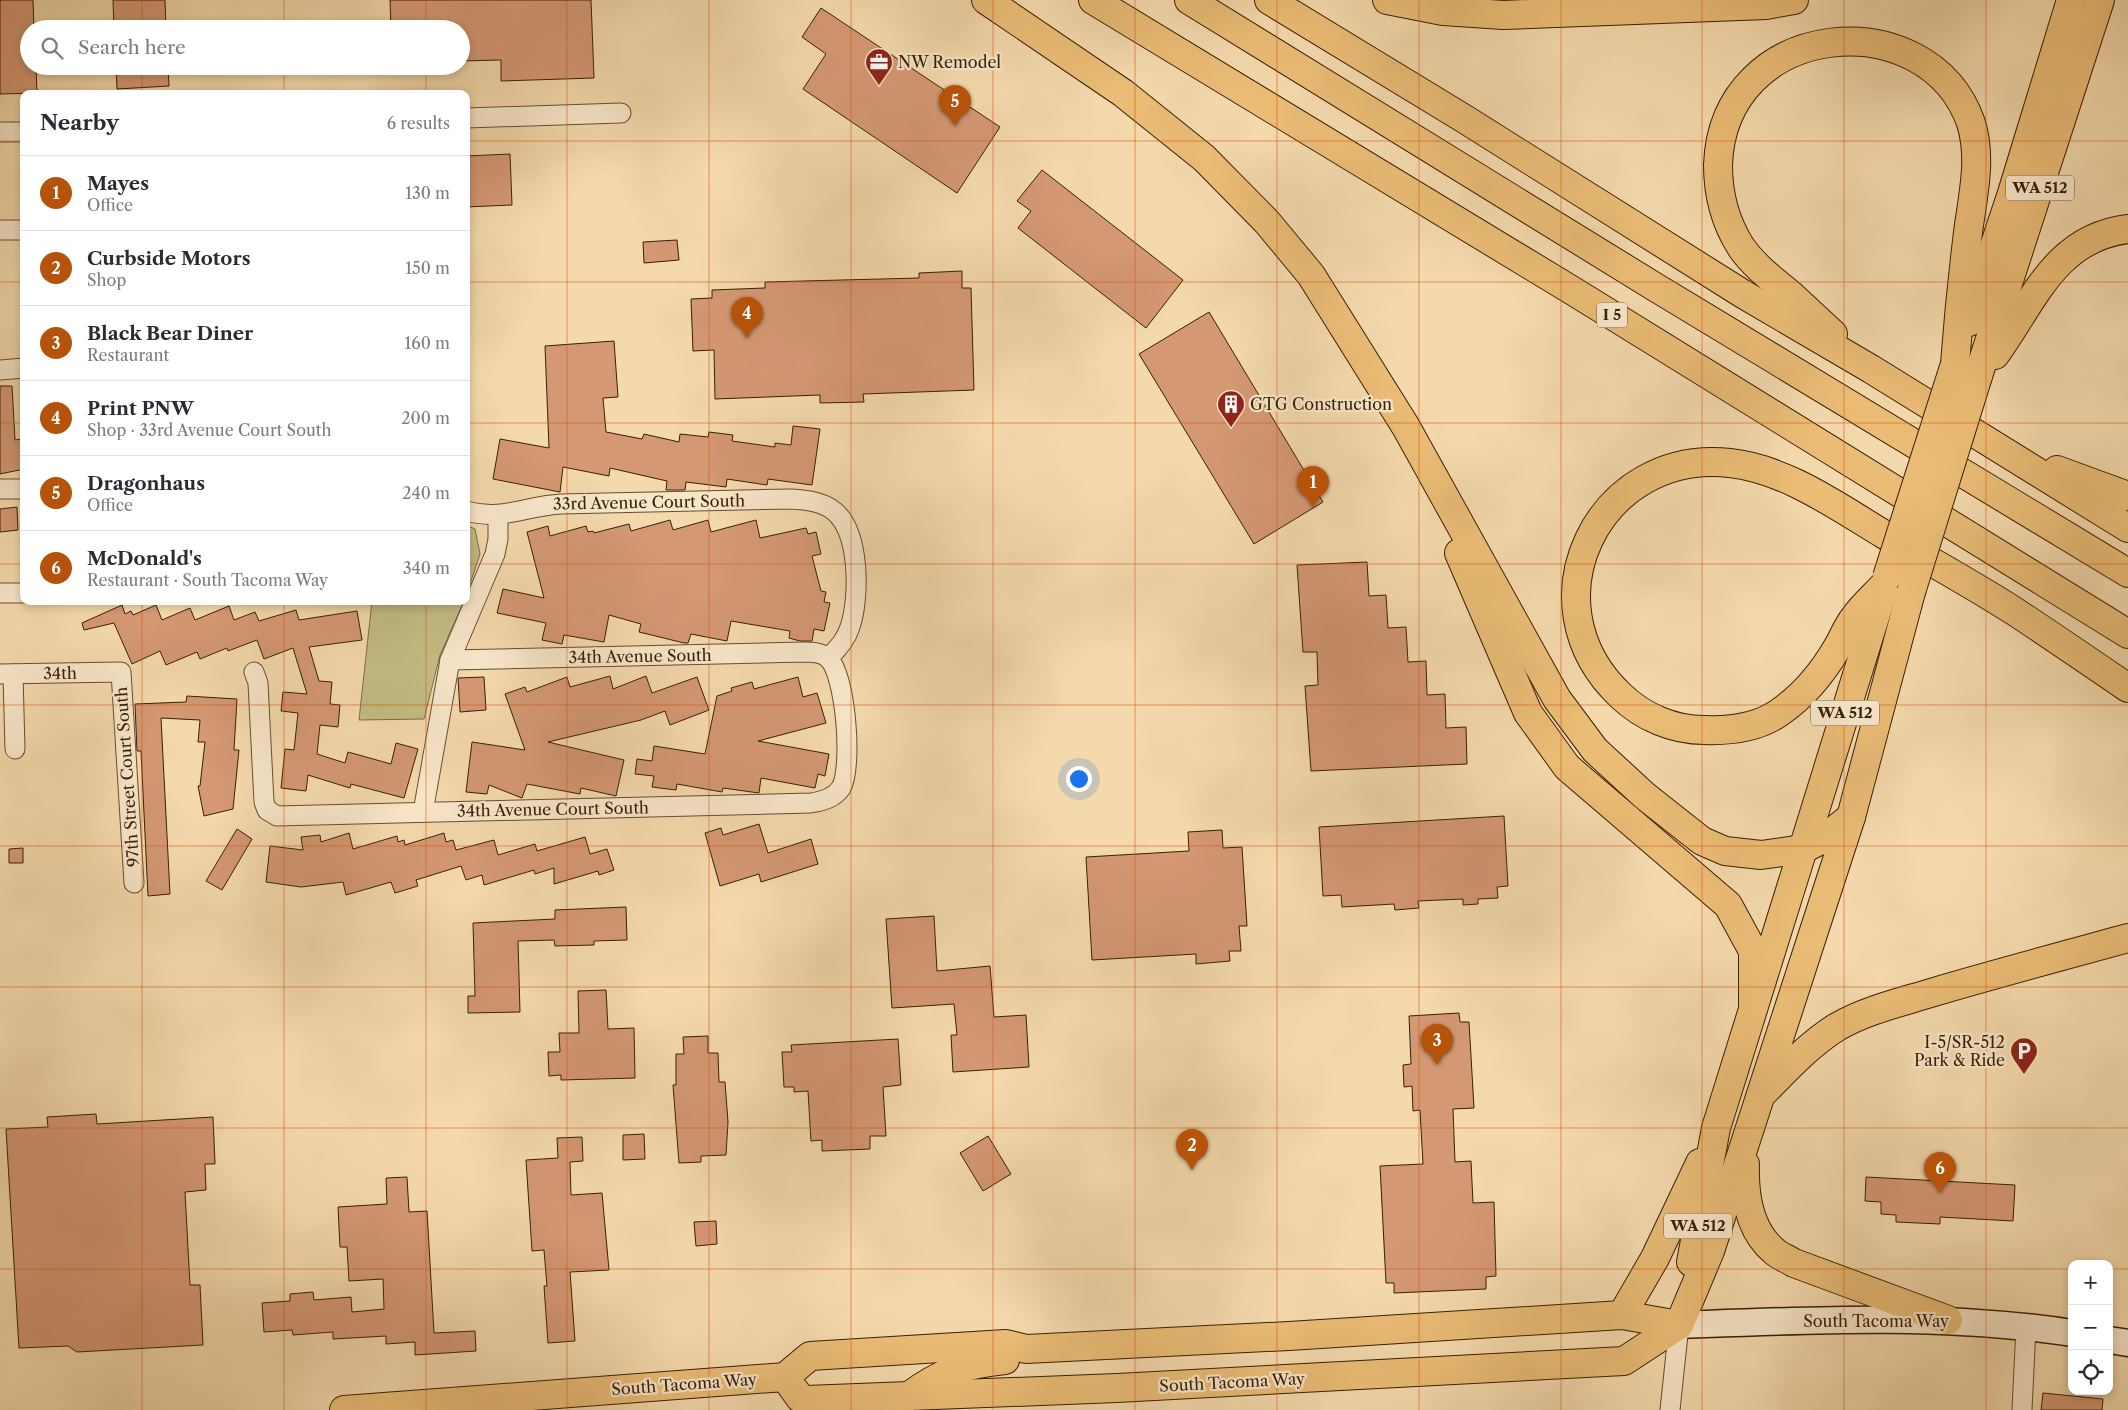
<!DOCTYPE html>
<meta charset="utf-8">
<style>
body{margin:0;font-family:"Libre Caslon Text",serif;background:#f7f7f7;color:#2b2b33}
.controls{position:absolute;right:15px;bottom:15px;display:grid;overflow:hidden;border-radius:10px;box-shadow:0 2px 8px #0003}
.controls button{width:45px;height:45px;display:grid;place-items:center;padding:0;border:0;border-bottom:1px solid #e1e1e2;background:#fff;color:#2b2b33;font:25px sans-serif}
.you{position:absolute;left:1078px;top:778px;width:18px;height:18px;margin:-12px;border:4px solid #fff;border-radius:50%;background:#1a73e8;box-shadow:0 0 0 8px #1a73e833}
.badge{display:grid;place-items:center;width:32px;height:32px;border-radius:50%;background:#b45309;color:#fff;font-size:16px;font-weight:700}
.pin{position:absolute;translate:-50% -41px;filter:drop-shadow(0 1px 2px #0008)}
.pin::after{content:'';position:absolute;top:26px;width:18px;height:15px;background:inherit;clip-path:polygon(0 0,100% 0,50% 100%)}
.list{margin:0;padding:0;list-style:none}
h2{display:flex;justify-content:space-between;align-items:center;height:65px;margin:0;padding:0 20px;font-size:21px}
h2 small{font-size:16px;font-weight:400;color:#7c7c81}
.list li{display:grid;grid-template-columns:32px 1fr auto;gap:15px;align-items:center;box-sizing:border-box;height:75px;padding:0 20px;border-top:1px solid #e1e1e2}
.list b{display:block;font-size:19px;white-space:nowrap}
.list p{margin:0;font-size:16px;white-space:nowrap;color:#7c7c81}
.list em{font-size:16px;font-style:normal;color:#7c7c81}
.icon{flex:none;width:28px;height:28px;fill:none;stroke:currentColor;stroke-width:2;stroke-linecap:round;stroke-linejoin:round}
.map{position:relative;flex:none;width:2128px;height:1410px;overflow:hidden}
.search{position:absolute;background:#fff;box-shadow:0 2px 8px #0003;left:20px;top:20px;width:450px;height:55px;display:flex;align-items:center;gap:12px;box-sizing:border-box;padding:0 18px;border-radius:28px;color:#7c7c81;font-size:19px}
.panel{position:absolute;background:#fff;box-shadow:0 2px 8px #0003;left:20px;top:90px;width:450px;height:515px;border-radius:10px}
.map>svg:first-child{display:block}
</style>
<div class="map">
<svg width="2128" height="1410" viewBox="0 0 2128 1410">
<rect width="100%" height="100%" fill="#f4d9ac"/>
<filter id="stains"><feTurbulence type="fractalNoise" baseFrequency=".004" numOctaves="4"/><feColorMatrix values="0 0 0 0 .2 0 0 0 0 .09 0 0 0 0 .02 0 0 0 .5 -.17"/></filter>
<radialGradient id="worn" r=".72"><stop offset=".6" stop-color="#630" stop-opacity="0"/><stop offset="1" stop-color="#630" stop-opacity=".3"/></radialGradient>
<g fill="#c3bd84" stroke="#7d6e45">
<polygon points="466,525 475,529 480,554 466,596"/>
<polygon points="372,601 464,601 440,655 424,719 359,720"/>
</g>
<g fill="#d49873" stroke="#371f06">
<polygon points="0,0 33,0 34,29 29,29 29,66 36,66 37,93 0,94"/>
<polygon points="113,0 165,0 166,29 114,29"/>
<polygon points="390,0 591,0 594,78 501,81 501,60 461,61 461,29 391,29"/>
<polygon points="821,8 1000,127 957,193 803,89 826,54 802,37"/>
<polygon points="116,66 168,66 169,86 117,89"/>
<polygon points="510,154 512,205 466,207 466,156"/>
<polygon points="1042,170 1183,280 1146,328 1018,228 1031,211 1017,201"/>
<polygon points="677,240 679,260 644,263 643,242"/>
<polygon points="962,271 962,288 971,288 974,390 863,394 864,402 820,403 820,395 715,399 714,350 693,351 691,299 712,298 712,290 765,288 765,282 919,278 919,273"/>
<polygon points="1209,312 1323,502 1254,544 1139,354"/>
<polygon points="614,341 618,397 603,398 606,432 642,439 644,434 679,442 680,434 708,437 709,432 733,435 732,441 775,447 775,443 791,445 793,426 820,429 812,485 768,479 767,485 727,479 726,487 686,482 685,490 666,490 667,481 610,468 609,476 563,467 560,492 493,479 500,439 549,448 545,346"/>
<polygon points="0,386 12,386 15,440 21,439 24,452 24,469 0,474"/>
<polygon points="17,507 18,530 0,532 0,509"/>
<polygon points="670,520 673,530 708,520 711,532 756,520 760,538 806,528 808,534 816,532 821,554 812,556 821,591 826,592 824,602 830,603 824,631 814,629 812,641 800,641 789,638 790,631 731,621 727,641 691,634 688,643 684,643 639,632 641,624 609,615 604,642 564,635 562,644 542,640 546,623 497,613 503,589 544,598 527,532 548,526 550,536 586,526 588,532 593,531 594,533 629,524 631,531"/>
<polygon points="1367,562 1369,596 1386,595 1388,628 1406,627 1408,662 1426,661 1427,695 1445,694 1446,728 1466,727 1467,764 1311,771 1305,686 1318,685 1317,652 1303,652 1297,565"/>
<polygon points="122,605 125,614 131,611 133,615 156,605 162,620 190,608 195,620 229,606 234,620 255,612 259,621 296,610 299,620 357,611 362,640 309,647 319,681 332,682 330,704 340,705 338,727 320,725 317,754 345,763 348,752 391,764 396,743 418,749 404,798 351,784 350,788 308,775 306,791 281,788 285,749 294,750 298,713 281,711 283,692 307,694 293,648 264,659 257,640 228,651 227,648 200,659 197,652 166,665 160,651 132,664 114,623 84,630 82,623"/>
<polygon points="610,676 613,689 646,676 652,693 697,677 709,710 670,725 665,711 641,720 548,742 624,760 616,796 581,788 580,794 527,784 522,798 489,785 487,794 466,792 472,742 525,750 505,694 525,687 527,692 567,677 570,687"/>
<polygon points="484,677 486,710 460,712 458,678"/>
<polygon points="798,677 803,697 817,693 826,723 758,741 829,754 825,776 818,774 815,788 761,778 759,793 723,788 722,792 677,784 676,790 652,787 654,776 635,774 637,759 652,761 654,746 705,754 717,696 732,691 731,688 752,682 754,689"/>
<polygon points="187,696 237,699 234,750 239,750 233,809 204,816 198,786 200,786 205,742 198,742 200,720 161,718 170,894 148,896 141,751 137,751 135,704 186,702"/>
<polygon points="1504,816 1508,886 1497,887 1498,898 1478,899 1478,904 1463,905 1463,899 1418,901 1419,908 1395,910 1394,904 1342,907 1341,895 1323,896 1319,827"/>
<polygon points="759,824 768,853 811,839 818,864 761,882 759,874 720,886 705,833 721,828 723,835"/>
<polygon points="237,829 252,839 222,890 206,881"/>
<polygon points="1222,830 1223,848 1242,847 1247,926 1239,926 1241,951 1229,951 1230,961 1196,964 1196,954 1092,960 1086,857 1189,851 1188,832"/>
<polygon points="349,833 353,849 397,836 398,842 404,840 405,845 444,833 446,842 453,840 456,850 494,840 498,855 535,844 537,851 585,837 590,854 607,849 614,870 599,875 598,871 554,884 554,868 535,874 534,870 484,885 482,875 466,880 461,866 416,880 418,886 395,893 391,882 346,895 343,882 301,887 266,882 270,846 303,850 301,837 320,835 321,842"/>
<polygon points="23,848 23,863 9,863 9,849"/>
<polygon points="626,907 627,940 594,941 594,945 555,946 554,940 518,941 520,1012 468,1013 468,996 475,996 473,923 555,919 555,910"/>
<polygon points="934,916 937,971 990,966 994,1017 1026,1015 1029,1067 953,1072 951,1035 957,1035 954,1004 892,1008 886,919"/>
<polygon points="606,990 608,1029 634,1028 635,1078 561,1080 561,1075 549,1076 548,1052 560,1052 559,1033 579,1033 578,991"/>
<polygon points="1459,1013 1460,1022 1469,1022 1474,1108 1453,1109 1455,1162 1471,1161 1473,1203 1494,1202 1496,1276 1486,1277 1486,1289 1394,1293 1394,1283 1386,1283 1380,1166 1423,1164 1420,1110 1413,1111 1412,1086 1404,1087 1403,1065 1411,1064 1409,1016"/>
<polygon points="708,1036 708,1053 718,1053 719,1082 725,1082 728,1122 726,1155 701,1156 701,1162 679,1163 673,1085 676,1085 676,1054 684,1054 683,1037"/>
<polygon points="898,1039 901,1085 883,1087 886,1136 870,1136 870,1149 822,1151 822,1140 811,1141 808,1091 794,1092 794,1087 784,1087 782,1052 792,1052 791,1045"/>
<polygon points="96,1114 97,1124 213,1117 215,1164 205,1164 206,1190 185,1192 190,1285 200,1285 203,1345 77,1352 68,1346 19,1348 6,1129 48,1127 47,1117"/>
<polygon points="644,1134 645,1159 623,1160 623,1135"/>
<polygon points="988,1136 1011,1174 983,1191 960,1153"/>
<polygon points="582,1137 583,1161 570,1162 571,1195 602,1193 609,1270 570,1272 575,1341 548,1343 544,1286 547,1286 544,1250 532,1251 526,1160 558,1158 557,1138"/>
<polygon points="407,1177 409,1212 427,1211 434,1333 475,1331 476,1351 415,1355 415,1342 386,1344 386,1336 333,1339 333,1332 293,1335 292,1330 264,1332 262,1303 290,1301 290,1294 313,1292 314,1300 351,1297 352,1312 384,1309 383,1279 349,1281 347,1247 340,1247 338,1207 387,1204 386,1178"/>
<polygon points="1866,1177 2015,1185 2013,1221 1940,1217 1940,1224 1896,1222 1896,1215 1881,1214 1881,1202 1865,1201"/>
<polygon points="716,1221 717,1244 696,1246 694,1222"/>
<polygon points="2043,1393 2103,1399 2102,1410 2041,1410"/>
</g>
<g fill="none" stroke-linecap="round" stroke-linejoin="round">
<g stroke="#664e30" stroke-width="21">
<g id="minor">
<polyline points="466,118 621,113"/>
<polyline points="0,132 24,132"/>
<polyline points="0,230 24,230"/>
<polyline points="0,370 24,368"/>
<polyline points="0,489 24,489"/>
<path d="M 466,511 C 502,521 525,506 561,504 L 790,499 C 805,500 822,501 834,511 C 860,532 860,597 850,627 C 846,640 838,649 828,658"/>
<polyline points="0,593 24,593"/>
<path d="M 254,672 L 258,683 L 264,802 L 267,810 L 277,816 L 811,803 C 823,801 834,798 841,788 C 853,768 846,674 828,658 C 822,652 811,652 803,652 L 450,660"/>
<polyline points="0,674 121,672 134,883"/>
<polyline points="13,674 15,749"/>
<polyline points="423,812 450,660 495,554 498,539 498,516"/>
<polyline points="1670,1410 1679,1325"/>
<polyline points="2022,1410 2026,1327"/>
</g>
</g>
<g stroke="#371f06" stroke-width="29">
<g id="secondary">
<path d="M 1679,1325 C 1810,1320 1942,1313 2072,1333"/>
<polyline points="2109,1340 2128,1343"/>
</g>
</g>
<g stroke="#371f06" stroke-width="30">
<g id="primary">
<polyline points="785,1377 800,1398 806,1400 1117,1388 1624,1361 1679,1325"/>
<path d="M 909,1396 C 941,1372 965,1364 1005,1360"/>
<polyline points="344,1410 785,1377 810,1356 1006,1344 1026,1349 1289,1336 1622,1315 1679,1325"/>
</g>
</g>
<g stroke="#371f06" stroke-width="30">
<g id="trunk">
<path d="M 1745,1164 C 1744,1195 1749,1230 1774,1251 C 1779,1256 1788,1259 1794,1263 L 1948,1320"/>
<polyline points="1691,1262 1716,1128 1803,849"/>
<polyline points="1622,1315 1655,1258 1700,1163"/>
<polyline points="1679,1325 1710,1251 1851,817"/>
</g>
</g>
<g stroke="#371f06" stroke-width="30">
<g id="motorway">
<polyline points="986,0 1123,93 1204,158 1267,222 1311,275 1406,427 1557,699 1595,750 1645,796 1702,841 1725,851 1761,855 1803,849 1825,838 1851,817 1911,592"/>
<polyline points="1093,0 1573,291 2128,634"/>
<polyline points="1189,0 1655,287 2128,573"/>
<polyline points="1269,0 1463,118 1743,294 1871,369 2128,528"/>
<polyline points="1387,0 1443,11 1503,15 1766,5 1794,0"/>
<polyline points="1969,322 2012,193 2071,0"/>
<path d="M 1833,334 C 1819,321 1805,308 1791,295 C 1773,280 1754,266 1741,247 C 1725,222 1718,194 1718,165 C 1723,18 1928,0 1971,123 C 1983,162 1971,202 1967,241 C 1962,282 1958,323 1955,364"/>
<path d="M 1995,355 C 2033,303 2054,238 2128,229"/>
<polyline points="1978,376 2100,0"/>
<polyline points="2057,470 2128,496"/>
<polyline points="1459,553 1528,713 1567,767 1728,905 1753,951 1753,1004"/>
<path d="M 1885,584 C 1875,595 1862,606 1854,618 C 1847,627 1843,638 1837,648 C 1823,672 1803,696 1780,712 C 1758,728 1730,731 1704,730 C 1673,730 1643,717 1621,696 C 1522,603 1599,448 1730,463 C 1786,469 1838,507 1885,535 C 1928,560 1972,584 2014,611 C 2052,636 2090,662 2128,688"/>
<polyline points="1803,849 1883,591"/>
<path d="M 1761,1095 C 1785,1071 1808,1045 1837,1027 C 1866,1010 1902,1002 1934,992 C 1998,973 2063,956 2128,938"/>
</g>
</g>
<use href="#minor" stroke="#f8e6c9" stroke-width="19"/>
<use href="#secondary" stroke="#f8e6c9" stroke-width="26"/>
<use href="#primary" stroke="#eabc76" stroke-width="28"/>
<use href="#trunk" stroke="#eabc76" stroke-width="28"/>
<use href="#motorway" stroke="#eabc76" stroke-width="28"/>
<g stroke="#371f06" stroke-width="30" stroke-linecap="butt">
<g id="motorway-bridge">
<polyline points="1887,577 1955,364"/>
<polyline points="1911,592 1978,376"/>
</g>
</g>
<use href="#motorway-bridge" stroke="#eabc76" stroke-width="28"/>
</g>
<path fill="none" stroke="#d6530b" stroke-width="1" stroke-opacity="0.55" d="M 142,0 L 142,29M 284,0 L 284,29M 426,0 L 426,29M 567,0 L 567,1410M 709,0 L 709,1410M 851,0 L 851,1410M 993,0 L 993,1410M 1135,0 L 1135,1410M 1277,0 L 1277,1410M 1419,0 L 1419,1410M 1561,0 L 1561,1410M 1702,0 L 1702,1410M 1844,0 L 1844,1410M 1986,0 L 1986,1410M 142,66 L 142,94M 284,66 L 284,94M 426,66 L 426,94M 0,141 L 24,141M 466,141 L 2128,141M 0,282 L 24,282M 466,282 L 2128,282M 0,423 L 24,423M 466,423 L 2128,423M 0,564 L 24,564M 466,564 L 2128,564M 142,601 L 142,1410M 284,601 L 284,1410M 426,601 L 426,1410M 0,705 L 2128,705M 0,846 L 2128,846M 0,987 L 2128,987M 0,1128 L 2128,1128M 0,1269 L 2072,1269M 2109,1269 L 2128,1269"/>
<defs>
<g id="office-pin" transform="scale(1.4375)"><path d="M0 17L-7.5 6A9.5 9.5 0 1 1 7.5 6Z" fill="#8f2418" stroke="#f8e6c9"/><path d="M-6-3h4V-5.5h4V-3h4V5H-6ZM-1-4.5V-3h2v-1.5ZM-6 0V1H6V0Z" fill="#fff"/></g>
<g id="building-pin" transform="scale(1.4375)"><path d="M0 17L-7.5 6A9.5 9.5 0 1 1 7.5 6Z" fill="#8f2418" stroke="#f8e6c9"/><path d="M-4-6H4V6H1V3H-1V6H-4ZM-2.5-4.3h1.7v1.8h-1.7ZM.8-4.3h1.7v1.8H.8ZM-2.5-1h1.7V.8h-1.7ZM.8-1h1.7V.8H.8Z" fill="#fff"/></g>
<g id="parking-pin" transform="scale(1.4375)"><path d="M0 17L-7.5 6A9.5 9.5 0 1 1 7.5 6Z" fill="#8f2418" stroke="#f8e6c9"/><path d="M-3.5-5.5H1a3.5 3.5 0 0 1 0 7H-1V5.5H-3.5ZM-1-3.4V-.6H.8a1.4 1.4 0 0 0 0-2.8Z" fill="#fff"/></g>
</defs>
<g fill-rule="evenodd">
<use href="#office-pin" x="879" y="62"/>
<use href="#building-pin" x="1231" y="404"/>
<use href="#parking-pin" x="2024" y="1051"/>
</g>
<g text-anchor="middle" stroke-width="4.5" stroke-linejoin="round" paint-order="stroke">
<g fill="#f8e6c9" stroke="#715b40" stroke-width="1">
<rect x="2006" y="175.5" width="68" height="25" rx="4"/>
<rect x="1597" y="302.5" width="30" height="25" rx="4"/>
<rect x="1811" y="700.5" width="68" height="25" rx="4"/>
<rect x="1664" y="1213.5" width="68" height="25" rx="4"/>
</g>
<g font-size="15" font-weight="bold" fill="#371f06">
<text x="2040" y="193">WA 512</text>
<text x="1612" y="320">I 5</text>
<text x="1845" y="718">WA 512</text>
<text x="1698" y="1231">WA 512</text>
</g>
<g font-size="16" fill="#371f06" stroke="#f8e6c9" text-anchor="start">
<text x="898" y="68">NW Remodel</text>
<text x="1250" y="410">GTG Construction</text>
<text x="2005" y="1048" text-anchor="end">I-5/SR-512<tspan x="2005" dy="18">Park &amp; Ride</tspan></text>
</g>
<g font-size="16" fill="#371f06" stroke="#f8e6c9">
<text transform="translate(649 502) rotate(-1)" y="6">33rd Avenue Court South</text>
<text transform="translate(640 656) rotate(-1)" y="6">34th Avenue South</text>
<text transform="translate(60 673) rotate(-1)" y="6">34th</text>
<text transform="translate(127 777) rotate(-94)" y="6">97th Street Court South</text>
<text transform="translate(553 809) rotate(-1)" y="6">34th Avenue Court South</text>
<text x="1876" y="1327">South Tacoma Way</text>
<text transform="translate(1232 1382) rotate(-3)" y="6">South Tacoma Way</text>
<text transform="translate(684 1384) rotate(-4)" y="6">South Tacoma Way</text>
</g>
</g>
<rect width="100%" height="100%" filter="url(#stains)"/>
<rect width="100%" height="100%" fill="url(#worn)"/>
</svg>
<div class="controls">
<button>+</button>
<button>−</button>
<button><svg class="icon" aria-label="locate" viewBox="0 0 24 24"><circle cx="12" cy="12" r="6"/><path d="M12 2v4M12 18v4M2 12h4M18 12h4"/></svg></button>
</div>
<div class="you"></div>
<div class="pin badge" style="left:1313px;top:507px">1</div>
<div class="pin badge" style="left:1192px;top:1170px">2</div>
<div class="pin badge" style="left:1437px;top:1065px">3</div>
<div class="pin badge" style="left:747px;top:338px">4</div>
<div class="pin badge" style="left:955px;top:126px">5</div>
<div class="pin badge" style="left:1940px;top:1193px">6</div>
<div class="search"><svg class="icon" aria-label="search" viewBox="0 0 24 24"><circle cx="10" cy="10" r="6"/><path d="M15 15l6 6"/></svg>Search here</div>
<section class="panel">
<h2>Nearby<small>6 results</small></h2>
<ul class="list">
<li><span class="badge">1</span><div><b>Mayes</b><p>Office</p></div><em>130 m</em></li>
<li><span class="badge">2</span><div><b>Curbside Motors</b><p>Shop</p></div><em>150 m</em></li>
<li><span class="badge">3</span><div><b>Black Bear Diner</b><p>Restaurant</p></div><em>160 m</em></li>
<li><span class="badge">4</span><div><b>Print PNW</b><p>Shop · 33rd Avenue Court South</p></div><em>200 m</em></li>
<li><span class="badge">5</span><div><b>Dragonhaus</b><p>Office</p></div><em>240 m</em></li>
<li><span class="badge">6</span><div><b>McDonald's</b><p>Restaurant · South Tacoma Way</p></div><em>340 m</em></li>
</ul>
</section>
</div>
